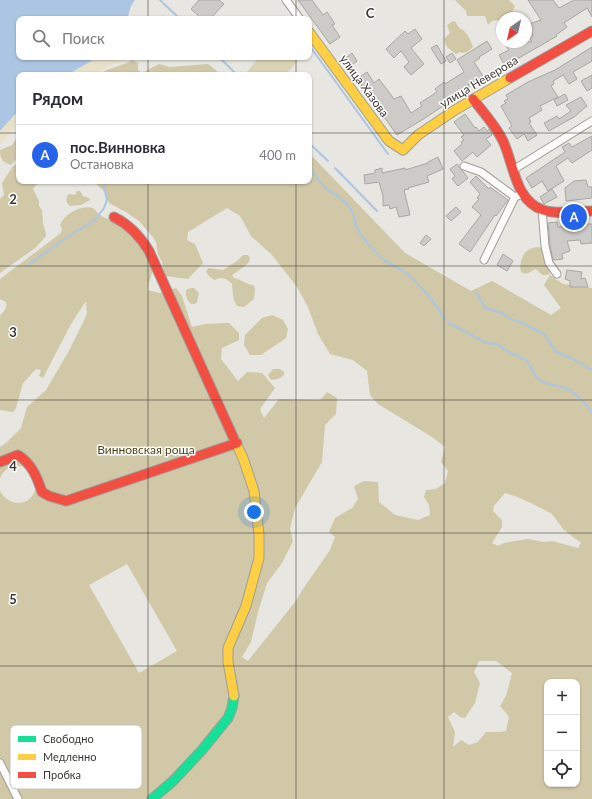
<!DOCTYPE html>
<html lang="ru">
<meta charset="utf-8">
<style>
body{margin:0;font-family:Lato,sans-serif;background:#f7f7f7;color:#2b2b33}
.controls{position:absolute;right:12px;bottom:12px;display:grid;overflow:hidden;border-radius:8px;box-shadow:0 1px 3px #0004}
.controls button{width:36px;height:36px;display:grid;place-items:center;padding:0;border:0;border-bottom:1px solid #e1e1e2;background:#fff;color:#2b2b33;font:20px sans-serif}
.compass{position:absolute;left:496px;top:12px;width:36px;height:36px;border-radius:50%;background:#fff;box-shadow:0 1px 3px #0004;rotate:214deg}
.you{position:absolute;left:254px;top:512px;width:14px;height:14px;margin:-10px;border:3px solid #fff;border-radius:50%;background:#1a73e8;box-shadow:0 0 0 6px #1a73e833}
.badge{display:grid;place-items:center;width:26px;height:26px;border-radius:50%;background:#2563eb;color:#fff;font-size:13px;font-weight:700}
.pin{position:absolute;translate:-50% -50%;border:2px solid #fff;box-shadow:0 1px 4px #0006}
.list{margin:0;padding:0;list-style:none}
h2{display:flex;justify-content:space-between;align-items:center;height:52px;margin:0;padding:0 16px;font-size:17px}
h2 small{font-size:13px;font-weight:400;color:#7c7c81}
.list li{display:grid;grid-template-columns:26px 1fr auto;gap:12px;align-items:center;box-sizing:border-box;height:60px;padding:0 16px;border-top:1px solid #e1e1e2}
.list b{display:block;font-size:15px;white-space:nowrap}
.list p{margin:0;font-size:13px;white-space:nowrap;color:#7c7c81}
.list em{font-size:13px;font-style:normal;color:#7c7c81}
.icon{flex:none;width:22px;height:22px;fill:none;stroke:currentColor;stroke-width:2;stroke-linecap:round;stroke-linejoin:round}
.map{position:relative;flex:none;width:592px;height:799px;overflow:hidden}
.search{position:absolute;background:#fff;box-shadow:0 1px 3px #0004;left:16px;top:16px;width:296px;height:44px;display:flex;align-items:center;gap:10px;box-sizing:border-box;padding:0 14px;border-radius:8px;color:#7c7c81;font-size:15px}
.panel{position:absolute;background:#fff;box-shadow:0 1px 3px #0004;left:16px;top:72px;width:296px;height:112px;border-radius:8px}
.map>svg:first-child{display:block}
</style>
<div class="map">
<svg width="592" height="799" viewBox="0 0 592 799">
<rect width="100%" height="100%" fill="#e7e6e0"/>
<polygon fill="#d9d2b5" points="259,57 300,57 286,75 248,75 246,73"/>
<g fill="#d0c8a6" fill-rule="evenodd">
<polygon points="455,0 509,0 515,6 509,18 502,18 502,24 497,20 492,21 488,25 485,16 467,16 466,11"/>
<path d="M 453,21 L 456,22 C 459,30 460,27 465,32 C 469,36 471,42 473,47 L 467,52 L 463,53 L 460,52 L 456,54 L 447,47 L 444,39 L 450,33 L 447,25 Z"/>
<polygon points="132,60 138,63 138,70 142,73 159,64 170,67 208,64 222,75 98,75 107,70 127,63"/>
<path d="M 19,135 L 19,156 L 11,165 C 3,162 0,160 0,150 L 12,145 Z"/>
<path d="M 309,153 L 405,253 L 471,291 L 492,281 L 551,315 L 561,308 L 544,285 L 550,275 L 563,284 L 592,288 L 592,799 L 0,799 L 0,491 C 7,504 24,508 33,495 C 34,493 36,489 36,486 C 36,483 32,478 31,475 C 28,469 24,465 17,466 C 9,466 3,471 0,478 L 0,447 L 6,443 L 21,428 L 27,407 L 46,390 L 70,349 L 87,314 L 86,301 L 71,324 L 43,378 L 39,376 L 41,370 L 36,369 L 23,383 L 16,408 L 13,412 L 0,410 L 0,316 C 3,311 8,309 6,302 L 0,299 L 0,279 L 61,233 L 62,229 L 60,225 C 65,213 82,205 93,208 C 103,219 105,217 117,223 C 136,233 143,251 153,269 L 149,283 L 148,290 L 159,293 L 176,288 L 182,296 L 192,327 L 205,324 L 229,323 L 239,333 L 239,340 L 222,348 L 221,359 L 238,381 L 247,372 L 262,373 L 275,388 L 260,409 L 264,418 L 279,399 L 320,400 L 327,392 L 337,398 L 336,414 L 325,425 L 322,462 L 295,508 L 290,529 L 293,541 L 282,563 L 267,583 L 258,612 L 251,642 L 242,657 L 248,661 L 295,602 L 303,589 L 330,550 L 335,537 L 329,532 L 335,518 L 352,508 L 358,499 L 354,486 L 364,481 L 378,482 L 379,502 L 395,515 L 418,520 L 430,515 L 429,505 L 424,497 L 426,490 L 436,489 L 445,483 L 448,471 L 441,462 L 445,447 L 432,437 L 378,404 L 370,395 L 367,371 L 353,360 L 330,354 L 318,334 L 308,307 L 297,287 L 272,255 L 251,236 L 240,216 L 227,208 L 188,232 L 187,240 L 195,244 L 203,263 L 188,279 L 165,276 L 162,262 L 158,254 L 156,242 L 152,236 L 139,221 L 126,212 L 109,203 L 103,190 L 93,181 L 309,181 ZM 505,493 L 515,496 L 533,504 L 552,514 L 564,530 L 581,543 L 578,548 L 552,541 L 544,542 L 528,539 L 504,543 L 498,546 L 492,543 L 502,527 L 502,520 L 493,511 L 494,506 ZM 127,564 L 177,651 L 139,673 L 89,585 ZM 479,661 L 496,661 L 512,673 L 506,696 L 500,706 L 509,717 L 506,731 L 499,732 L 486,732 L 478,742 L 469,745 L 461,740 L 453,747 L 455,732 L 448,717 L 454,712 L 460,717 L 465,718 L 475,703 L 480,683 L 474,672 ZM 547,682 L 577,682 L 577,784 L 547,784 Z"/>
<polygon points="19,163 19,181 42,181 35,186 33,189 39,201 39,206 42,210 43,224 46,233 46,236 35,248 0,273 0,199 4,195 2,183 13,166"/>
<path d="M 77,191 L 80,191 L 83,196 L 89,198 L 90,200 L 81,205 L 70,206 C 66,203 65,198 69,194 L 75,195 Z"/>
<path d="M 537,247 L 543,248 L 550,274 L 547,275 L 542,275 L 536,269 C 530,271 528,276 521,272 C 520,268 520,266 521,262 C 524,252 527,249 537,247 Z"/>
<path d="M 243,255 L 248,255 L 250,258 L 249,262 L 244,267 L 232,275 L 234,278 C 241,279 245,284 253,285 L 255,288 L 254,299 L 244,307 L 237,306 C 232,299 233,292 232,284 C 226,278 222,276 214,280 L 208,275 L 206,271 L 209,268 L 223,270 L 237,261 Z"/>
<path d="M 191,288 L 194,288 L 199,293 L 197,302 L 195,304 L 191,304 C 187,301 184,293 187,289 Z"/>
<polygon points="272,315 283,320 288,329 286,338 261,355 250,355 244,345 245,335 262,318"/>
<path d="M 273,369 L 280,369 L 284,372 L 284,375 C 281,378 275,381 270,379 L 268,375 Z"/>
</g>
<g fill="#e7e1ca">
<polygon points="102,57 129,57 92,75 67,75 93,60"/>
<polygon points="19,110 19,123 0,144 0,131"/>
</g>
<polygon fill="#acc5e3" points="0,0 135,0 131,6 127,19 19,19 19,57 106,57 93,60 67,75 19,75 19,110 0,131"/>
<g fill="none" stroke-linecap="round" stroke-linejoin="round">
<g stroke="#acc5e3" stroke-width="2">
<polyline points="160,0 180,19"/>
<polyline points="309,45 388,154"/>
<polyline points="219,57 237,75"/>
<polyline points="309,143 328,161"/>
<path d="M 309,167 C 315,174 319,183 326,188 C 335,195 344,199 350,208 C 355,215 354,220 357,228 C 362,239 372,248 380,256 C 386,263 393,265 400,269 C 417,280 436,303 445,320"/>
<polyline points="335,168 377,211"/>
<polyline points="28,265 66,238 95,220 104,208 107,200 103,181"/>
<polyline points="476,292 485,308 502,313 510,319 521,322 545,335 555,351 571,358 592,370"/>
<polyline points="449,323 486,343 496,344 502,347 509,353 519,356 527,361 537,378 545,383 569,389 583,401 592,413"/>
</g>
</g>
<g fill="#cdcbc7" stroke="#a8a7a2">
<polygon points="199,0 219,0 224,4 210,19 202,19 191,9"/>
<polygon points="298,0 312,0 323,15 327,12 335,24 332,25 340,37 330,44"/>
<polygon points="528,0 553,0 559,8 574,0 592,0 592,17 587,8 564,23 567,27 556,35 557,36 505,66 499,55 509,50 506,46 513,42 532,42 530,38 533,36 529,24 541,20"/>
<polygon points="415,29 422,39 411,48 424,64 411,75 404,67 409,62 401,51 394,58 386,49 405,31 408,34"/>
<polygon points="487,41 492,49 479,57 480,58 474,62 483,76 468,85 470,88 425,118 397,135 357,79 367,72 374,83 379,79 394,99 401,96 411,113 422,106 420,103 437,92 435,89 444,82 445,84 464,72 457,60"/>
<polygon points="437,45 446,61 441,64 431,48"/>
<polygon points="592,47 592,61 573,72 577,79 569,84 563,75 553,81 554,84 551,86 558,97 540,106 542,110 529,118 531,122 529,123 537,135 528,141 524,134 517,139 509,128 512,126 501,106 506,103 504,101 508,99 506,95 528,82 555,70"/>
<polygon points="352,53 357,61 348,68 343,62 347,59 346,58"/>
<polygon points="452,53 456,59 450,63 446,57"/>
<polygon points="592,75 592,88 587,91 581,81"/>
<polygon points="565,94 568,100 557,106 554,100"/>
<polygon points="581,97 587,106 574,117 549,131 544,123 557,116 559,119 571,111 566,105"/>
<polygon points="465,114 475,128 476,127 479,131 484,127 487,131 489,129 492,135 486,139 491,145 477,157 473,152 462,161 454,151 462,144 461,142 464,140 461,137 464,135 454,122"/>
<polygon points="592,136 592,150 572,163 568,158 556,166 564,181 548,191 542,181 532,188 526,178 565,152 562,147 569,143 572,147"/>
<polygon points="438,157 443,169 427,176 429,182 408,188 409,189 404,190 410,215 399,217 396,207 390,209 389,205 383,206 383,196 379,182 365,184 364,175 375,173 375,170 382,168 382,173 405,168 405,170 428,163 428,162"/>
<polygon points="457,164 468,178 458,186 452,179 455,176 450,169"/>
<polygon points="476,176 489,189 490,187 508,200 496,216 495,215 470,252 459,244 481,215 472,207 479,199 477,198 480,194 470,182"/>
<polygon points="586,180 588,187 592,187 592,198 566,201 565,188 574,181"/>
<polygon points="552,189 557,197 544,204 540,197"/>
<polygon points="456,207 461,212 451,221 446,216"/>
<polygon points="557,222 558,227 571,227 571,224 587,223 587,224 592,224 592,243 581,244 580,240 567,241 570,251 562,254 563,259 553,260 550,245 548,223"/>
<polygon points="426,235 431,239 424,246 420,243"/>
<polygon points="503,254 513,261 507,271 497,265"/>
<polygon points="567,270 582,272 581,279 585,278 588,287 570,287 570,281 565,279"/>
</g>
<g fill="none" stroke-linecap="round" stroke-linejoin="round">
<g stroke="#9f9e9a" stroke-width="9">
<g id="street">
<polyline points="286,0 300,19"/>
<polyline points="464,166 481,172 515,197"/>
<polyline points="513,170 592,121"/>
<polyline points="542,209 545,246 549,263 557,274"/>
<polyline points="484,260 515,197 522,194"/>
<polyline points="0,763 18,799"/>
</g>
</g>
<g stroke="#9f9e9a" stroke-width="11">
<polyline id="fast" points="152,799 173,781 202,750 228,718 232,708 234,696"/>
</g>
<g stroke="#9f9e9a" stroke-width="11">
<g id="slow">
<polyline points="309,32 389,141 403,150 418,135 455,110 510,78"/>
<polyline points="234,696 228,662 228,648 246,606 259,558 259,534 254,491 243,458 234,439"/>
</g>
</g>
<g stroke="#9f9e9a" stroke-width="11">
<g id="jam">
<polyline points="510,78 592,31"/>
<path d="M 473,99 C 483,112 496,126 503,141 C 514,164 515,201 543,210 C 558,215 577,211 592,211"/>
<path d="M 114,217 C 130,225 140,236 149,251 L 234,439"/>
<path d="M 0,462 L 18,455 C 32,464 37,477 42,492 L 49,496 L 66,501 L 237,443"/>
</g>
</g>
<use href="#street" stroke="#fbfbfa" stroke-width="7"/>
<use href="#fast" stroke="#16e098" stroke-width="9"/>
<use href="#slow" stroke="#ffcf43" stroke-width="9"/>
<use href="#jam" stroke="#f24e42" stroke-width="9"/>
</g>
<path fill="none" stroke="#3a3935" stroke-width="1" stroke-opacity="0.55" d="M 148,0 L 148,19M 296,0 L 296,19M 444,0 L 444,799M 148,57 L 148,75M 296,57 L 296,75M 0,133 L 19,133M 309,133 L 592,133M 148,181 L 148,799M 296,181 L 296,799M 0,266 L 592,266M 0,400 L 592,400M 0,533 L 592,533M 0,666 L 592,666"/>
<g text-anchor="middle" stroke-width="3" stroke-linejoin="round" paint-order="stroke">
<g font-size="12" fill="#3a3935" stroke="#fff">
<text transform="translate(479 82) rotate(-31)" y="4">улица Неверова</text>
<text transform="translate(364 86) rotate(54)" y="4">улица Хазова</text>
</g>
<g font-size="12" fill="#504519" stroke="#fff">
<text x="146" y="454">Винновская роща</text>
</g>
</g>
<rect x="10" y="725" width="132" height="64" rx="6" fill="#fff" stroke="#c4c4c2" stroke-width="1"/>
<rect x="18" y="736" width="18" height="6" fill="#16e098"/>
<rect x="18" y="754" width="18" height="6" fill="#ffcf43"/>
<rect x="18" y="772" width="18" height="6" fill="#f24e42"/>
<g font-size="11" fill="#3a3935">
<text x="43" y="743">Свободно</text>
<text x="43" y="761">Медленно</text>
<text x="43" y="779">Пробка</text>
</g>
<g font-size="13" text-anchor="middle" font-weight="bold" fill="#3a3935" stroke="#fff" stroke-width="3" stroke-linejoin="round" paint-order="stroke">
<text x="370" y="18">C</text>
<text x="13" y="204">2</text>
<text x="13" y="337">3</text>
<text x="13" y="471">4</text>
<text x="13" y="604">5</text>
</g>
</svg>
<div class="controls">
<button>+</button>
<button>−</button>
<button><svg class="icon" aria-label="locate" viewBox="0 0 24 24"><circle cx="12" cy="12" r="6"/><path d="M12 2v4M12 18v4M2 12h4M18 12h4"/></svg></button>
</div>
<svg class="compass" viewBox="-18 -18 36 36"><path d="M0-13l5 13h-10z" fill="#e53935"/><path d="M0 13l5-13h-10z" fill="#7c7c81"/></svg>
<div class="you"></div>
<div class="pin badge" style="left:574px;top:217px">A</div>
<div class="search"><svg class="icon" aria-label="search" viewBox="0 0 24 24"><circle cx="10" cy="10" r="6"/><path d="M15 15l6 6"/></svg>Поиск</div>
<section class="panel">
<h2>Рядом<small></small></h2>
<ul class="list">
<li><span class="badge">A</span><div><b>пос.Винновка</b><p>Остановка</p></div><em>400 m</em></li>
</ul>
</section>
</div>
